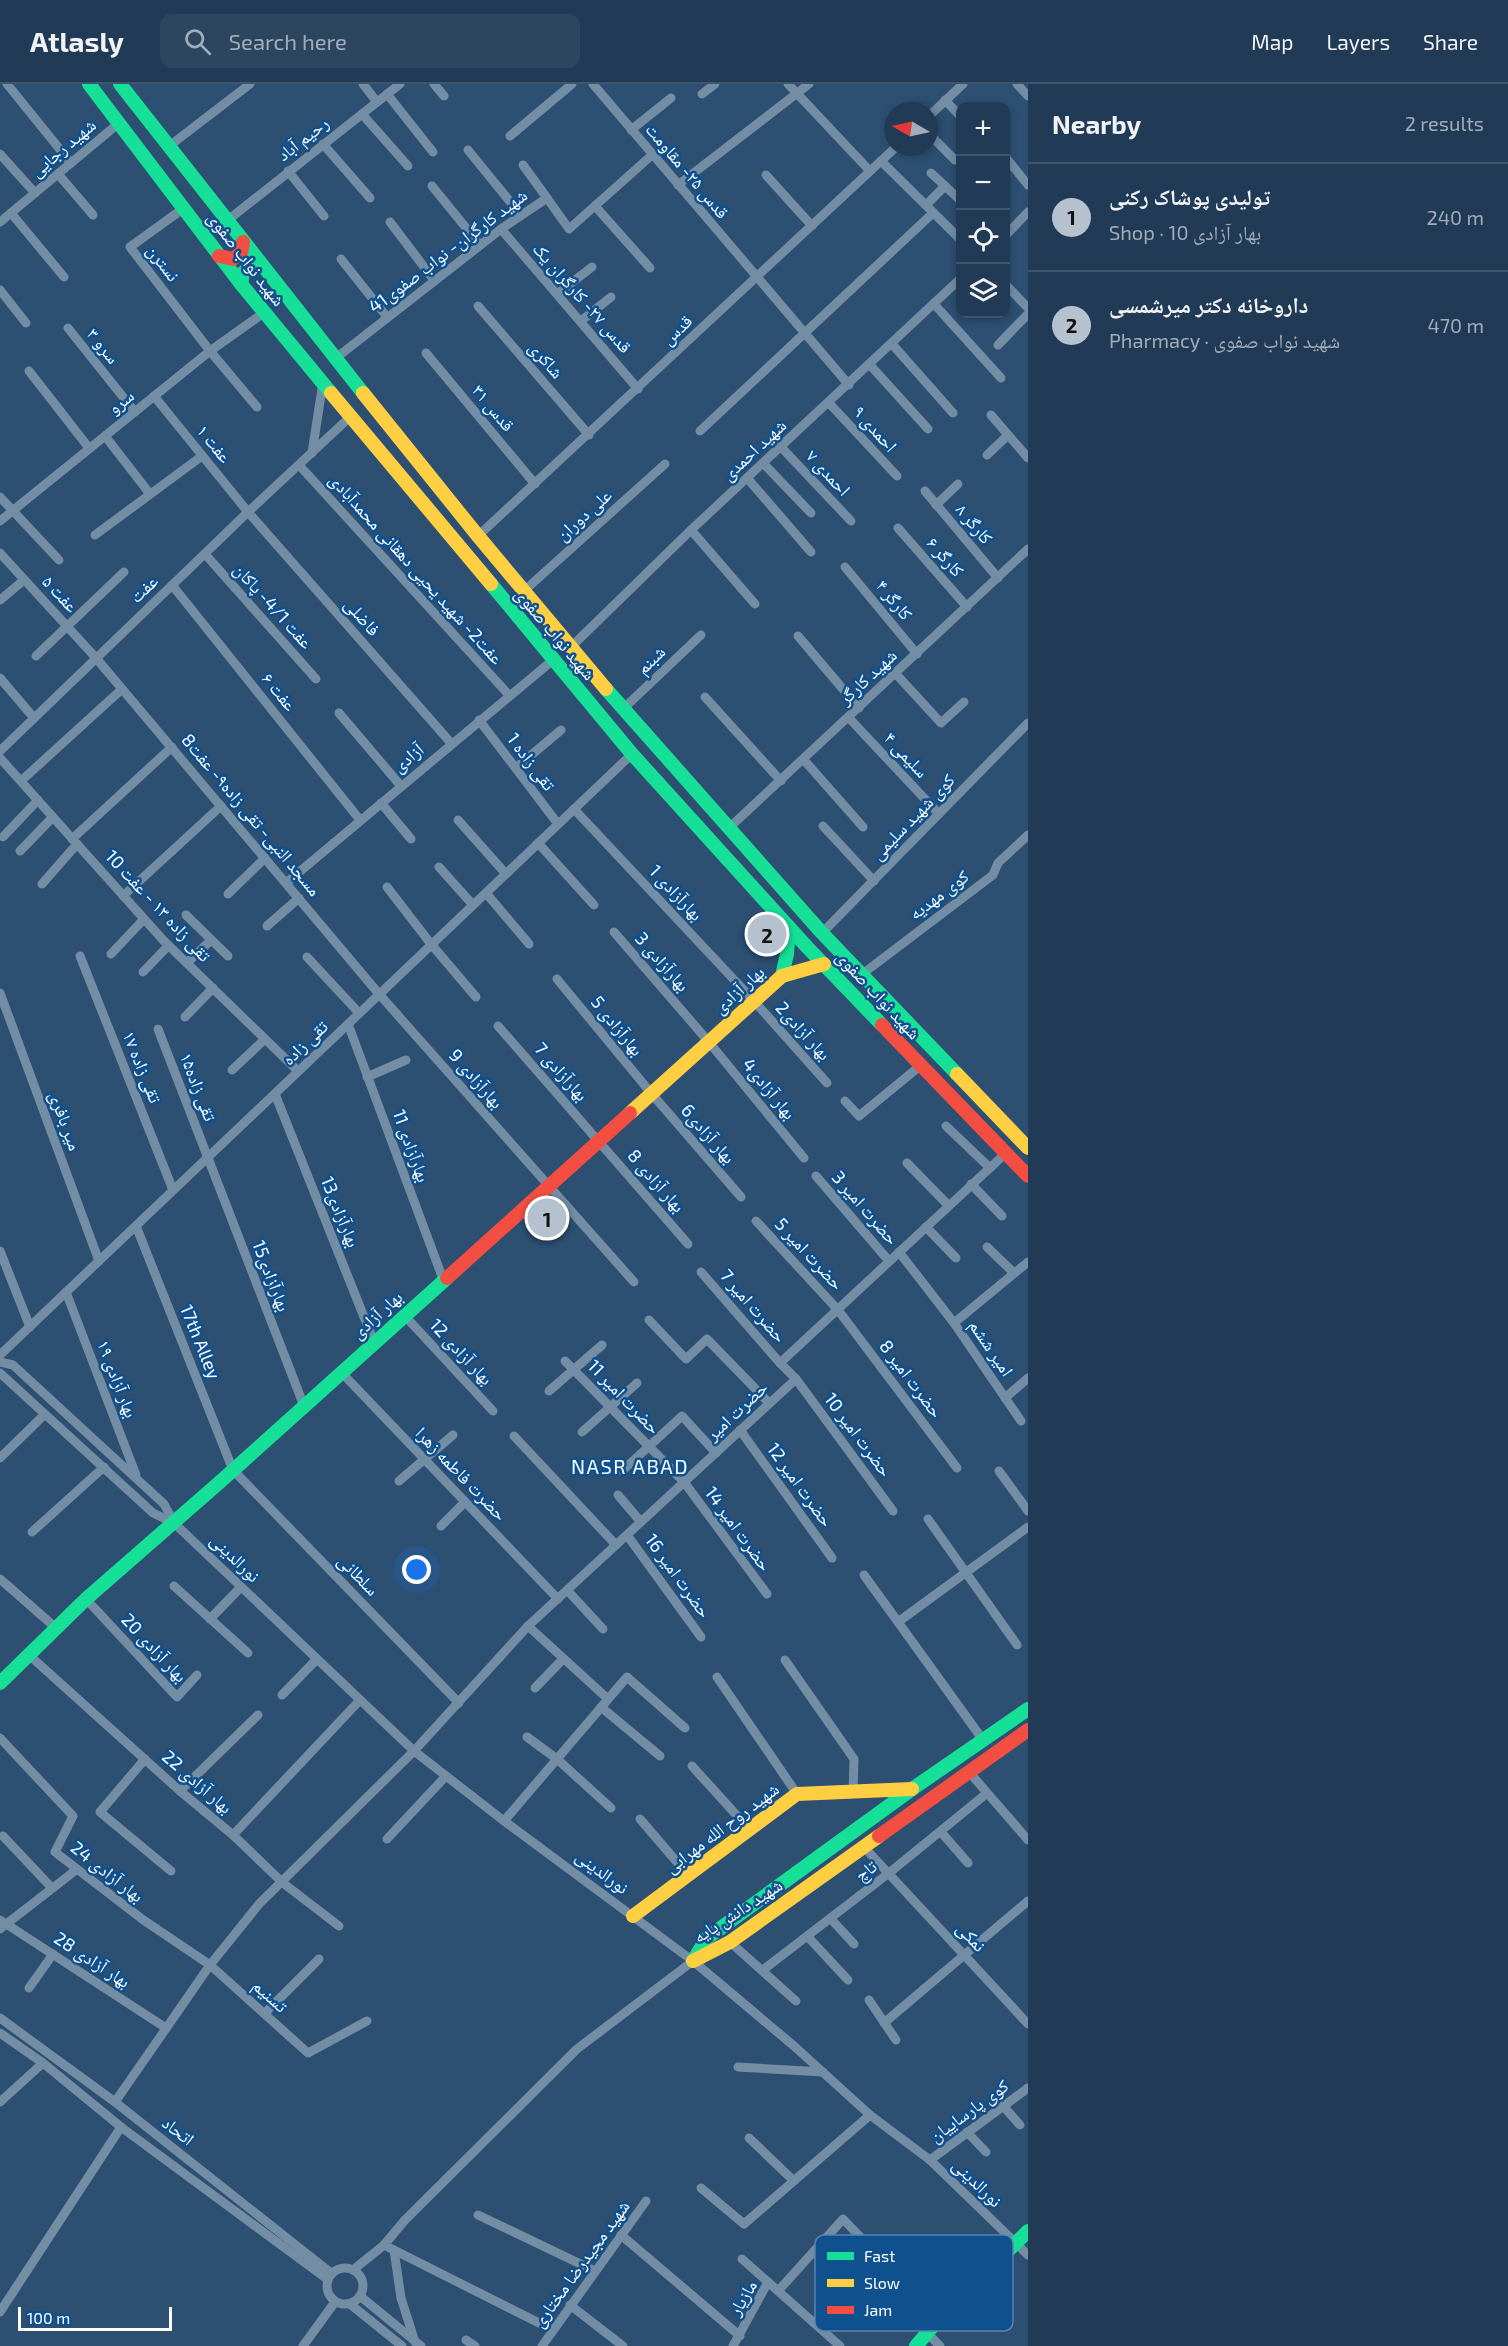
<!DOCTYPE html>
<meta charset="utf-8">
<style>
body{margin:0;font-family:"Exo 2","Noto Naskh Arabic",sans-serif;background:#2d4660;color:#f1f3f6}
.controls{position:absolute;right:18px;top:18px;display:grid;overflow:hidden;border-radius:12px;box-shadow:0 3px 9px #0003}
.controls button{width:54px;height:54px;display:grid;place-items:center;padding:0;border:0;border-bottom:2px solid #3e556c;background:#213b56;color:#f1f3f6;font:30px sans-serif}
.compass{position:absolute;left:884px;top:18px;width:54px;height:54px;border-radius:50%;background:#213b56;box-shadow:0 3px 9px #0003;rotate:279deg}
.scale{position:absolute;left:18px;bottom:15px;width:154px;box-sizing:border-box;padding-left:6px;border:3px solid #fff;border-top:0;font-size:16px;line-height:21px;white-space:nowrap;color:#fff;-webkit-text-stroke:4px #0f508f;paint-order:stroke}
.you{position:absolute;left:417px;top:1486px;width:21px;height:21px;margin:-15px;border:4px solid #fff;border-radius:50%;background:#1a73e8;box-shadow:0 0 0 9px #1a73e833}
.badge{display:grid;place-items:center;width:39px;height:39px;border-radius:50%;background:#b5c1ce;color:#111;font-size:20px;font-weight:700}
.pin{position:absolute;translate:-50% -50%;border:3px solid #fff;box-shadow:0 2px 6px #0006}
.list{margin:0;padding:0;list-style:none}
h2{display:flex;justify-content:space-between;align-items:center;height:78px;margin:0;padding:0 24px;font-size:26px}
h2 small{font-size:20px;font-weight:400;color:#a2adb9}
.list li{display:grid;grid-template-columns:39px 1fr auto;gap:18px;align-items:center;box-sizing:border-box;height:108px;padding:0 24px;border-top:2px solid #3e556c}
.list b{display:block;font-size:22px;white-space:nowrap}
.list p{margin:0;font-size:20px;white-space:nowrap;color:#a2adb9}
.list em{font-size:20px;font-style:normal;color:#a2adb9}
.icon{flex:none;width:33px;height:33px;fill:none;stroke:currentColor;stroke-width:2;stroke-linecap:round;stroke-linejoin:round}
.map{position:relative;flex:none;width:1028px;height:2262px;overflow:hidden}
header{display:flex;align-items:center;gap:36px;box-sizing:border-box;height:84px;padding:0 30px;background:#213b56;border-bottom:2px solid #3e556c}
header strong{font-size:28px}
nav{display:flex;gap:33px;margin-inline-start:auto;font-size:21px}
.search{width:420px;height:54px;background:#2d4660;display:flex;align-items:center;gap:15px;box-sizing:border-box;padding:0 21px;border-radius:12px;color:#a2adb9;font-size:22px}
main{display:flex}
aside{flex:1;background:#213b56}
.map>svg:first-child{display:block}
</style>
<header>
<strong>Atlasly</strong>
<div class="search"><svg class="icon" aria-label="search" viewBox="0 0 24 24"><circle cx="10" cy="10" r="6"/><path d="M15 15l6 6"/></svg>Search here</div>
<nav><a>Map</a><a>Layers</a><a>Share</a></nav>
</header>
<main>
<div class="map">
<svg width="1028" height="2262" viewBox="0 0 1028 2262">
<rect width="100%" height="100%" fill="#2c4f72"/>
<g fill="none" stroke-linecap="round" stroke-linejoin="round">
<g stroke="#738da5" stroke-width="9">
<polyline points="7,0 71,79"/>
<polyline points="363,0 377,18"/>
<polyline points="434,0 444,12"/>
<polyline points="593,0 849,301"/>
<polyline points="788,0 870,87"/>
<polyline points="1017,0 1028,12"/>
<polyline points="387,10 433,68"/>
<polyline points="702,10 715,0"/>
<polyline points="945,16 960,32"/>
<polyline points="362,30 408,82"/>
<polyline points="929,32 963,0"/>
<polyline points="631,46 671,14"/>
<polyline points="929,50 955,76"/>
<polyline points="510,52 572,0"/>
<polyline points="323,60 370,114"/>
<polyline points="168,63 250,0"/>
<polyline points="468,66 521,131"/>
<polyline points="0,70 35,109"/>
<polyline points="1007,75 1028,101"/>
<polyline points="881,77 960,155"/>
<polyline points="523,81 547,114"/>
<polyline points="288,87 324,132"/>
<polyline points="58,90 93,131"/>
<polyline points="766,91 812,142"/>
<polyline points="678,101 809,0"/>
<polyline points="432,102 480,161"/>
<polyline points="945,102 960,116"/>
<polyline points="926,121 945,102 931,89"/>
<polyline points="595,122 650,184"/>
<polyline points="184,124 130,163 210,267 257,323"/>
<polyline points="11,129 64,193"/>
<polyline points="228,136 400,0"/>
<polyline points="0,138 119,39"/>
<polyline points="390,138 434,196"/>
<polyline points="501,145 638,305"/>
<polyline points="1006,151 1028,128"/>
<polyline points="341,175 387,233"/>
<polyline points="1006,201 1028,224"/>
<polyline points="0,206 26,239"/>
<polyline points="557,210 592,183"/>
<polyline points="934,220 1001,294"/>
<polyline points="478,222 589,351"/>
<polyline points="581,237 611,213"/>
<polyline points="68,244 135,328"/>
<polyline points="892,260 953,329"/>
<polyline points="998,261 1028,230"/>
<polyline points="426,269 535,400"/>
<polyline points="336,274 501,145 547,114 569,145 652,71"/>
<polyline points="870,281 928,345"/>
<polyline points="29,287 89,364"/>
<polyline points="154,312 248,428 451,659"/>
<polyline points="829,319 897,392"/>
<polyline points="991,331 1028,374"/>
<polyline points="700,347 933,129"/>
<polyline points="105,352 150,410"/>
<polyline points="781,363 851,437"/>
<polyline points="312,369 323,298"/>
<polyline points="987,371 1008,351"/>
<polyline points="764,380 811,429"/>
<polyline points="299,381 509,611"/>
<polyline points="748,395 811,468"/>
<polyline points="925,407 998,494"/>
<polyline points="0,413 59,476"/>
<polyline points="936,421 958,400"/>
<polyline points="0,437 210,267 265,228"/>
<polyline points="898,444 967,523"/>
<polyline points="691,446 755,520"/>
<polyline points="95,451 202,372"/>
<polyline points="478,452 896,63"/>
<polyline points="0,469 96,574 379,910 634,1198"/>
<polyline points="205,470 316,595"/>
<polyline points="845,483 917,570"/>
<polyline points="172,501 360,736"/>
<polyline points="525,506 665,380"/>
<polyline points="0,516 24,496"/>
<polyline points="798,552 859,624"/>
<polyline points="571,563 691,446 960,195"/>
<polyline points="36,572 124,488"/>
<polyline points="896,590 941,639 964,618"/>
<polyline points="0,594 34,634"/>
<polyline points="705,613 781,697"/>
<polyline points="623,625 701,551"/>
<polyline points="339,629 401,702"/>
<polyline points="849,634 939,730"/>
<polyline points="479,636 558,740"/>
<polyline points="0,667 248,428 351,332"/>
<polyline points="0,674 163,856 298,987"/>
<polyline points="804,676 863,743"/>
<polyline points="516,684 561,646"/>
<polyline points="21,697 122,605"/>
<polyline points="381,719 411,755"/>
<polyline points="574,725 754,917 827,999"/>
<polyline points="458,736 506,790"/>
<polyline points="823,742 874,797"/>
<polyline points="730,743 1028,465"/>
<polyline points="3,753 38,716"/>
<polyline points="72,755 172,663"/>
<polyline points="538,759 594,821"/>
<polyline points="20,767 53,733"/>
<polyline points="439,783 473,821"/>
<polyline points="286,799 553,576"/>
<polyline points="42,800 77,760"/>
<polyline points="387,803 431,860 476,913"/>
<polyline points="486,809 529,860"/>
<polyline points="228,810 265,774"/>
<polyline points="123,812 221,722"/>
<polyline points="186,831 228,872"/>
<polyline points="267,842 299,814"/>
<polyline points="614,848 708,957 804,1074"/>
<polyline points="822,849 1028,639"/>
<polyline points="111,870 144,835"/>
<polyline points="80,872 173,1106"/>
<polyline points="307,873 359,929"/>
<polyline points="187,879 211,856"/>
<polyline points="143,888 168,862"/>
<polyline points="861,891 993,791 998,779 1028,751"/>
<polyline points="557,895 651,1009 741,1113"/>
<polyline points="0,909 99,1177"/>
<polyline points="185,933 213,904"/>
<polyline points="348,940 443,1195"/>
<polyline points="498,942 688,1160"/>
<polyline points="158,945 304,1322"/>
<polyline points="232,986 265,955"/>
<polyline points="367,993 406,976"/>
<polyline points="275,1010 374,1258"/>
<polyline points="845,1017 859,1032 920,982"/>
<polyline points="946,1042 990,1084"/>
<polyline points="907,1079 948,1121"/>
<polyline points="816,1092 889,1177"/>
<polyline points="971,1100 1002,1132"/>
<polyline points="756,1137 838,1226 957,1384"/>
<polyline points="136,1142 233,1386 459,1619"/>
<polyline points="926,1143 956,1174"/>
<polyline points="987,1163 1014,1189"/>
<polyline points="0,1167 30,1243"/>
<polyline points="899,1168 954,1239 1021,1337"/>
<polyline points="701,1188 780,1279"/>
<polyline points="66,1208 136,1391"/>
<polyline points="404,1231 493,1327"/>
<polyline points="649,1236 686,1275 707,1255 769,1319"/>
<polyline points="954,1239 1028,1178"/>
<polyline points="0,1271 632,670"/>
<polyline points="565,1277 684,1398 767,1510"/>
<polyline points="0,1278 13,1281 164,1420 174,1439"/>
<polyline points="341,1288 558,1515"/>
<polyline points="0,1289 153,1429 174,1439 414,1667 504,1737 693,1877 794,1962 870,2031 930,2076 1028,2171"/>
<polyline points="796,1295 893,1427"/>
<polyline points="549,1307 602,1261"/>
<polyline points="1005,1314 1028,1294"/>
<polyline points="740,1346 832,1474"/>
<polyline points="582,1348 637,1299"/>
<polyline points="514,1352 616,1461"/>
<polyline points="0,1374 44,1331"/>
<polyline points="622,1387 682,1332 716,1369"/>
<polyline points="999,1387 1028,1427"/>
<polyline points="399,1397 453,1351"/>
<polyline points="618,1411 641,1438"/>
<polyline points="928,1435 1017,1561"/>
<polyline points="441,1442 465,1418"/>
<polyline points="32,1448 104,1383"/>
<polyline points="627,1451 701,1553"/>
<polyline points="864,1491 898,1538"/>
<polyline points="0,1495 56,1544"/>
<polyline points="174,1502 248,1569"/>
<polyline points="567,1506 603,1545"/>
<polyline points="86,1515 177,1613 197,1591"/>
<polyline points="210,1535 241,1503"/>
<polyline points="528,1542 608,1615"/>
<polyline points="29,1571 180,1707 233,1751 360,1616"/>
<polyline points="785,1576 854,1675 853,1709"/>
<polyline points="717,1593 797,1710"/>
<polyline points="535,1604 563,1575"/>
<polyline points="282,1611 317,1575"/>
<polyline points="601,1623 660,1672"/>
<polyline points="527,1653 557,1675 611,1724"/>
<polyline points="0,1654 73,1732 55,1768 142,1835 210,1881 308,1969 367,1937"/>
<polyline points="983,1656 898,1538 1028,1443"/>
<polyline points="145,1675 100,1728 171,1787"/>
<polyline points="692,1682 750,1746"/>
<polyline points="969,1688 1028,1756"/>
<polyline points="180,1707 258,1631"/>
<polyline points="640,1735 689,1792"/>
<polyline points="504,1737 627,1593 685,1644"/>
<polyline points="941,1748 968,1779"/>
<polyline points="233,1751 283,1799 339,1842"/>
<polyline points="3,1752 52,1804"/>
<polyline points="387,1755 446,1692"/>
<polyline points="864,1763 1028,1940"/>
<polyline points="831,1835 854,1860"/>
<polyline points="0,1836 166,1944"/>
<polyline points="0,1845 76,1786"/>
<polyline points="808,1853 848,1896"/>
<polyline points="730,1858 796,1917"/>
<polyline points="763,1886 889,1789 986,1710"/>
<polyline points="29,1904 53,1870"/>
<polyline points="869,1916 896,1956"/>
<polyline points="265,1929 319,1875"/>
<polyline points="0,1934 115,2018 331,2189"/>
<polyline points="884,1939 1028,1817"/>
<polyline points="0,1949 43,1979 121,2043 327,2195"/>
<polyline points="738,1983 823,1988"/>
<polyline points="0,2018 43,1979"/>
<polyline points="115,2018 210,1881 259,1820 414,1667 528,1542 796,1295 780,1279 1006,1069"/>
<polyline points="1003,2022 1020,2041"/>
<polyline points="967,2048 986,2068"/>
<polyline points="749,2054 794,2097"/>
<polyline points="930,2076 1028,2004"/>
<polyline points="701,2104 744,2140 870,2031"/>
<polyline points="478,2131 595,2187"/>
<polyline points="621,2151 740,2252"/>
<polyline points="384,2161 553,2246"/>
<polyline points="394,2166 401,2214 415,2258"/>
<polyline points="742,2175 840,2262"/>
<circle cx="345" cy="2202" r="18"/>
<polyline points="353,2186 384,2161 405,2136 577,1965 693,1877"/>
<polyline points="778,2207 843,2135 939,2235"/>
<polyline points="360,2212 421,2262"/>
<polyline points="350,2220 402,2262"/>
<polyline points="570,2221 623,2262"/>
<polyline points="0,2228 121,2043"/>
<polyline points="927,2249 940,2262"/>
<polyline points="466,2256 475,2262"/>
<polyline points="303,2262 335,2218"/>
<polyline points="542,2262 646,2117"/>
<polyline points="733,2262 768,2198"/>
</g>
<g stroke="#16e098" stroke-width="14">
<polyline points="89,0 241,200 331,309"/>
<polyline points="120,0 363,309"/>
<polyline points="241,200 243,189 251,181 261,181"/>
<polyline points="491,500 632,670 807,863 882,941"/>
<polyline points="606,605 822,849 957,990"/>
<polyline points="782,892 787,870 789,843"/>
<polyline points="0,1599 86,1515 221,1397 447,1194"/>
<polyline points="693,1877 707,1854 912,1705 1028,1625"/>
<polyline points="916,2262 939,2235 1028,2147"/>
</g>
<g stroke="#ffcf43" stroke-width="14">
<polyline points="331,309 491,500"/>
<polyline points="363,309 478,452 606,605"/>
<polyline points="957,990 1028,1064"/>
<polyline points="630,1029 782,892 824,880"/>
<polyline points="633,1832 797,1710 912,1705"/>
<polyline points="693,1877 730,1858 879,1752"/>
</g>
<g stroke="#f24e42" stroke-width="14">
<polyline points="219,172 233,175 241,169 243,158"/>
<polyline points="882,941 1028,1092"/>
<polyline points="447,1194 630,1029"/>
<polyline points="879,1752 1028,1646"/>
</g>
</g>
<g text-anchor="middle" stroke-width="5" stroke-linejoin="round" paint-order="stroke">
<g font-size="18" fill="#fff" stroke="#0f508f">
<text transform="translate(303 55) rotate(-38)" y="6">رحیم آباد</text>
<text transform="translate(63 64) rotate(-40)" y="6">شهید رجایی</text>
<text transform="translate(687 87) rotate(50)" y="6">قدس ۲۵- مقاومت</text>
<text transform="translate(448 167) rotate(-37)" y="6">شهید کارگران- نواب صفوی41</text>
<text transform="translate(246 175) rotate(52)" y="6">شهید نواب صفوی</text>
<text transform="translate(163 179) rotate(53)" y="6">نسترن</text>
<text transform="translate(582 214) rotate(49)" y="6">قدس ۲۷- کارگران یک</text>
<text transform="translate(677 246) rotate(-43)" y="6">قدس</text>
<text transform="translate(103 262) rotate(51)" y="6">سرو ۳</text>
<text transform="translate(546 276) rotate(49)" y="6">شاکری</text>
<text transform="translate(121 318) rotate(-39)" y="6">سرو</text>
<text transform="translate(493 324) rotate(50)" y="6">قدس ۳۱</text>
<text transform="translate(875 345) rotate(48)" y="6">احمدی ۹</text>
<text transform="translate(214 360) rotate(51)" y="6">عفت ۱</text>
<text transform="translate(754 366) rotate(-43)" y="6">شهید احمدی</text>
<text transform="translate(828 389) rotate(47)" y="6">احمدی ۷</text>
<text transform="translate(584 431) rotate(-42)" y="6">علی دوران</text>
<text transform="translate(974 440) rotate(50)" y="6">کارگر ۸</text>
<text transform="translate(945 473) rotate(49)" y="6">کارگر ۶</text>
<text transform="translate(416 485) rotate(48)" y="6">عفت2- شهید یحیی دهقانی محمدآبادی</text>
<text transform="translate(144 505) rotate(-44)" y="6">عفت</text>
<text transform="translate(60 510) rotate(47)" y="6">عفت ۵</text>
<text transform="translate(894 516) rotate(51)" y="6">کارگر ۴</text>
<text transform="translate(273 522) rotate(48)" y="6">عفت 4/1- پاکان</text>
<text transform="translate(362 533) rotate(49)" y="6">فاضلی</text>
<text transform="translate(555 550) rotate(50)" y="6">شهید نواب صفوی</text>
<text transform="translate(651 576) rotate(-44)" y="6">شبنم</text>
<text transform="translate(868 593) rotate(-43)" y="6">شهید کارگر</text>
<text transform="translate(279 608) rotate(51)" y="6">عفت ۶</text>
<text transform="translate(906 671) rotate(47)" y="6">سلیمی ۴</text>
<text transform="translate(408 674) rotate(-40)" y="6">آزادی</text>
<text transform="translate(531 678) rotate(53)" y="6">تقی زاده 1</text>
<text transform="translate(251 731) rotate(50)" y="6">مسجد النبی- تقی زاده۹- عفت8</text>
<text transform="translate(913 733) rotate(-46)" y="6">کوی شهید سلیمی</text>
<text transform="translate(676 809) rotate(47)" y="6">بهارآزادی 1</text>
<text transform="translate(939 811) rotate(-37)" y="6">کوی مهدیه</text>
<text transform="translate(158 822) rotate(47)" y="6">تقی زاده ۱۳ - عفت 10</text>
<text transform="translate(662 878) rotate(49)" y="6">بهارآزادی 3</text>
<text transform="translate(739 906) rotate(-42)" y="6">بهار آزادی</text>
<text transform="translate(878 911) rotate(47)" y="6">شهید نواب صفوی</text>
<text transform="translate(617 942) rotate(51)" y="6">بهارآزادی 5</text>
<text transform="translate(803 947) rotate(48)" y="6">بهار آزادی2</text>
<text transform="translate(305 959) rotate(-44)" y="6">تقی زاده</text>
<text transform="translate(142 983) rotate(68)" y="6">تقی زاده ۱۷</text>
<text transform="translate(561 988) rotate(49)" y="6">بهارآزادی 7</text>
<text transform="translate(476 995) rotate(49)" y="6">بهارآزادی 9</text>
<text transform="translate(198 1003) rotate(69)" y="6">تقی زاده۱۵</text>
<text transform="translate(769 1005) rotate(51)" y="6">بهار آزادی4</text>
<text transform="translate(65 1037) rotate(70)" y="6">میر بافری</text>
<text transform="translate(708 1050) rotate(49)" y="6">بهار آزادی6</text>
<text transform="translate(411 1062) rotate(70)" y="6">بهارآزادی 11</text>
<text transform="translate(656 1097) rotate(49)" y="6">بهار آزادی 8</text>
<text transform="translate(865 1124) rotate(49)" y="6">حضرت امیر 3</text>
<text transform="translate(340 1128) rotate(68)" y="6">بهارآزادی13</text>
<text transform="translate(809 1170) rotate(47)" y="6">حضرت امیر 5</text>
<text transform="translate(271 1192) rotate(69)" y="6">بهارآزادی15</text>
<text transform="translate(753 1222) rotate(49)" y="6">حضرت امیر 7</text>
<text transform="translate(377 1231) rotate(-42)" y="6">بهار آزادی</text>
<text transform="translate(200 1258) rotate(68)" y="6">17th Alley</text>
<text transform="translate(991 1264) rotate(56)" y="6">امیر ششم</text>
<text transform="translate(461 1268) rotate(47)" y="6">بهار آزادی 12</text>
<text transform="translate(117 1295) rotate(69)" y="6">بهار آزادی ۱۹</text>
<text transform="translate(911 1295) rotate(53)" y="6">حضرت امیر 8</text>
<text transform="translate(624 1313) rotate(46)" y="6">حضرت امیر 11</text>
<text transform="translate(737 1327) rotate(-43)" y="6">حضرت امیر</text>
<text transform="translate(858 1351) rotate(53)" y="6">حضرت امیر 10</text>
<text transform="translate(461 1390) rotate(46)" y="6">حضرت فاطمه زهرا</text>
<text transform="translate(800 1401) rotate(54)" y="6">حضرت امیر 12</text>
<text transform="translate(738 1445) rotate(54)" y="6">حضرت امیر 14</text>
<text transform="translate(235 1474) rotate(44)" y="6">نورالدینی</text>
<text transform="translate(358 1491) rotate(46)" y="6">سلطانی</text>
<text transform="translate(678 1492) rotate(54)" y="6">حضرت امیر 16</text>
<text transform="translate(154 1564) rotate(47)" y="6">بهار آزادی 20</text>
<text transform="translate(197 1698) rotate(41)" y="6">بهار آزادی 22</text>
<text transform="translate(722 1744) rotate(-37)" y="6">شهید روح الله مهرابی</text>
<text transform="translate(866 1787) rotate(-38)" y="6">تاچ</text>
<text transform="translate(107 1788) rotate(38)" y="6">بهار آزادی 24</text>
<text transform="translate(602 1788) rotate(37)" y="6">نورالدینی</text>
<text transform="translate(738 1827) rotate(-33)" y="6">شهید دانش پایه</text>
<text transform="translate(971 1853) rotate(47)" y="6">نمکی</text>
<text transform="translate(92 1876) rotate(33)" y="6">بهار آزادی 28</text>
<text transform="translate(270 1912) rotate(42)" y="6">تسنیم</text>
<text transform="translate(969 2027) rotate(-36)" y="6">کوی پارساییان</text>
<text transform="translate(178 2047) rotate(38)" y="6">اتحاد</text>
<text transform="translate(977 2099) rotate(44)" y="6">نورالدینی</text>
<text transform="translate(581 2180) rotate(-54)" y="6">شهید مجیدرضا مختاری</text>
<text transform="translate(743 2214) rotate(-59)" y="6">مازیار</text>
</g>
<g font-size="20" letter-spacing="1.5" fill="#fff" stroke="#0f508f">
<text x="630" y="1390">NASR ABAD</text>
</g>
</g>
<rect x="815" y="2151" width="198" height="96" rx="9" fill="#0f508f" stroke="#5784b1" stroke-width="1.5"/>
<rect x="827" y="2168" width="27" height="8" fill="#16e098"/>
<rect x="827" y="2195" width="27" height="8" fill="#ffcf43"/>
<rect x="827" y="2222" width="27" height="8" fill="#f24e42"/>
<g font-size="16" fill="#fff">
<text x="864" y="2178">Fast</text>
<text x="864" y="2205">Slow</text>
<text x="864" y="2232">Jam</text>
</g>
</svg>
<div class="controls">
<button>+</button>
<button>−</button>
<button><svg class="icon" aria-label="locate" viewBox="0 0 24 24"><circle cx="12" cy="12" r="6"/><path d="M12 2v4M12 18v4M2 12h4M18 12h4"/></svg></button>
<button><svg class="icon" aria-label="layers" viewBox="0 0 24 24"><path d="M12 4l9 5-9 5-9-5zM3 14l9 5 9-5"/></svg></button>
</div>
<svg class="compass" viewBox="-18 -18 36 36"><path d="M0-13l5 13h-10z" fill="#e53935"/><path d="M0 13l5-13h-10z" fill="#a2adb9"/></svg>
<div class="scale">100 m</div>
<div class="you"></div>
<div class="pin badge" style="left:547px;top:1134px">1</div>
<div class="pin badge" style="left:767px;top:850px">2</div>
</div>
<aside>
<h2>Nearby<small>2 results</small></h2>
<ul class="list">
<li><span class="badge">1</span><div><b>تولیدی پوشاک رکنی</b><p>Shop · بهار آزادی 10</p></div><em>240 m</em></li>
<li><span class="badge">2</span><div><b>داروخانه دکتر میرشمسی</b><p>Pharmacy · شهید نواب صفوی</p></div><em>470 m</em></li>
</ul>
</aside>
</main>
